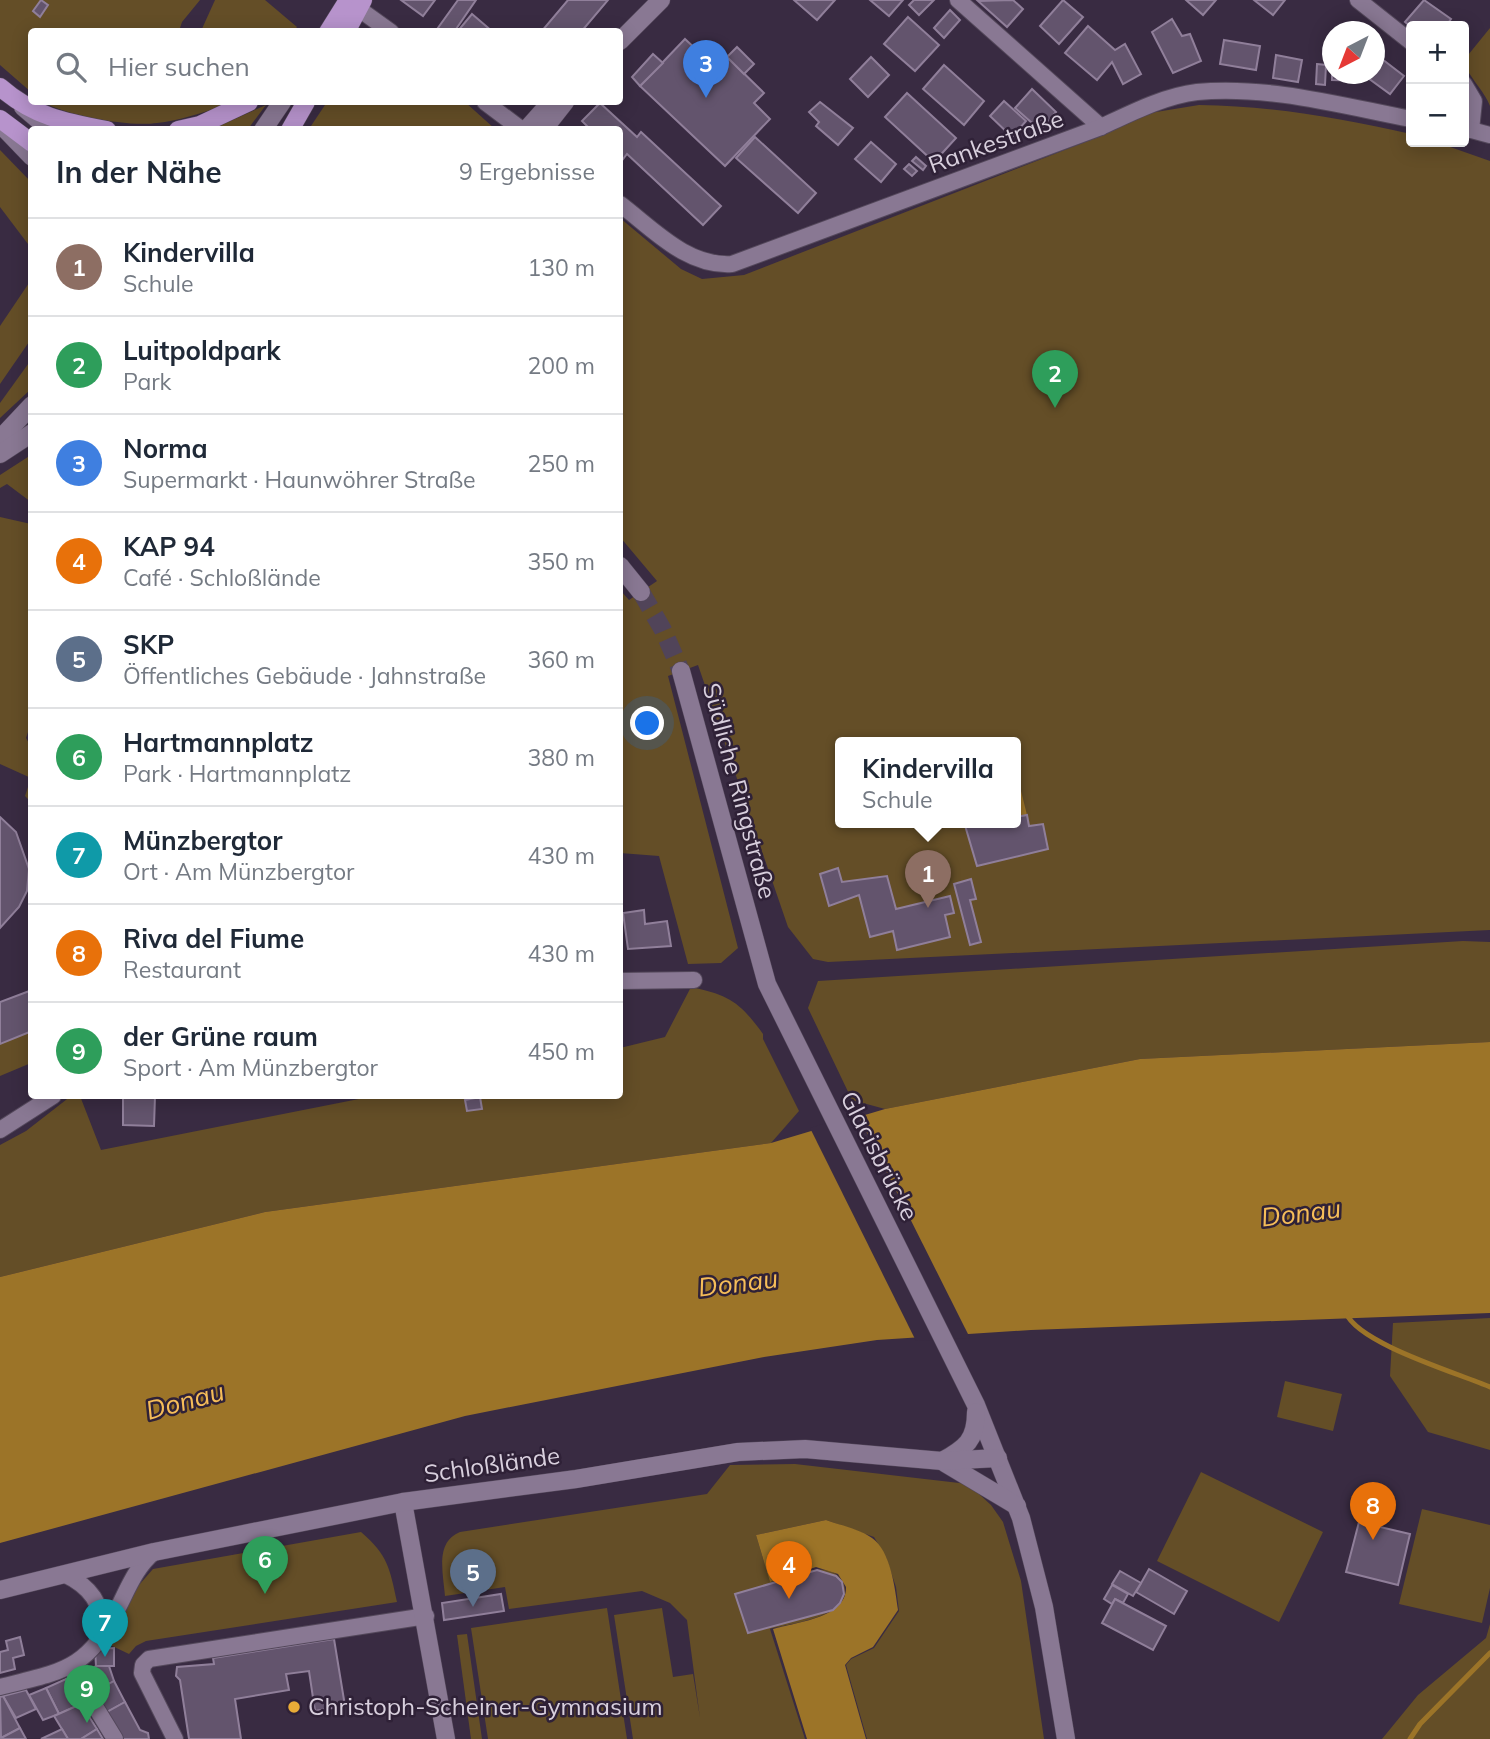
<!DOCTYPE html>
<html lang="de">
<meta charset="utf-8">
<style>
body{margin:0;font-family:Mulish,sans-serif;background:#f2f2f3;color:#1f2937}
.controls{position:absolute;right:21px;top:21px;display:grid;overflow:hidden;border-radius:7px;box-shadow:0 4px 18px #0003}
.controls button{width:63px;height:63px;display:grid;place-items:center;padding:0;border:0;border-bottom:2px solid #e0e1e3;background:#fff;color:#1f2937;font:35px sans-serif}
.compass{position:absolute;left:1322px;top:21px;width:63px;height:63px;border-radius:50%;background:#fff;box-shadow:0 4px 18px #0003;rotate:222deg}
.you{position:absolute;left:648px;top:724px;width:24px;height:24px;margin:-18px;border:5px solid #fff;border-radius:50%;background:#1a73e8;box-shadow:0 0 0 10px #1a73e833}
.badge{display:grid;place-items:center;width:46px;height:46px;border-radius:50%;background:#796437;color:#fff;font-size:23px;font-weight:700}
.pin{position:absolute;translate:-50% -58px;filter:drop-shadow(0 2px 4px #0008)}
.pin::after{content:'';position:absolute;top:37px;width:24px;height:21px;background:inherit;clip-path:polygon(0 0,100% 0,50% 100%)}
.popup{position:absolute;left:835px;top:737px;width:186px;height:91px;box-sizing:border-box;display:grid;place-content:center;border-radius:7px;background:#fff;filter:drop-shadow(0 2px 5px #0005);font-size:23px;white-space:nowrap;color:#747a83}
.popup b{font-size:26px;color:#1f2937}
.popup::after{content:'';position:absolute;left:50%;top:100%;margin-left:-14px;border:14px solid transparent;border-top-color:#fff}
.list{margin:0;padding:0;list-style:none}
h2{display:flex;justify-content:space-between;align-items:center;height:91px;margin:0;padding:0 28px;font-size:30px}
h2 small{font-size:23px;font-weight:400;color:#747a83}
.list li{display:grid;grid-template-columns:46px 1fr auto;gap:21px;align-items:center;box-sizing:border-box;height:98px;padding:0 28px;border-top:2px solid #e0e1e3}
.list b{display:block;font-size:26px;white-space:nowrap}
.list p{margin:0;font-size:23px;white-space:nowrap;color:#747a83}
.list em{font-size:23px;font-style:normal;color:#747a83}
.icon{flex:none;width:38px;height:38px;fill:none;stroke:currentColor;stroke-width:2;stroke-linecap:round;stroke-linejoin:round}
.map{position:relative;flex:none;width:1490px;height:1739px;overflow:hidden}
.search{position:absolute;background:#fff;box-shadow:0 4px 18px #0003;left:28px;top:28px;width:595px;height:77px;display:flex;align-items:center;gap:18px;box-sizing:border-box;padding:0 24px;border-radius:7px;color:#747a83;font-size:26px}
.panel{position:absolute;background:#fff;box-shadow:0 4px 18px #0003;left:28px;top:126px;width:595px;height:973px;border-radius:7px}
.map>svg:first-child{display:block}
</style>
<div class="map">
<svg width="1490" height="1739" viewBox="0 0 1490 1739">
<rect width="100%" height="100%" fill="#392b42"/>
<g fill="#644e27" fill-rule="evenodd">
<polygon points="0,0 200,0 182,22 179,31 32,32 31,92 0,65"/>
<polygon points="215,0 265,0 297,27 293,32 201,31"/>
<path d="M 1490,28 L 1490,106 C 1485,91 1464,72 1464,60 Z"/>
<path d="M 43,102 L 231,102 L 221,107 C 200,113 178,121 157,123 C 128,127 68,116 43,102 Z"/>
<polygon points="327,102 465,102 495,129 309,129"/>
<polygon points="266,105 248,129 210,130"/>
<path d="M 1199,105 C 1274,106 1339,118 1411,134 L 1411,142 L 1436,142 L 1490,161 L 1490,930 L 828,962 L 813,959 L 788,927 L 698,665 L 668,676 L 738,948 L 721,963 L 688,964 L 659,856 L 620,853 L 620,590 L 629,600 L 657,581 L 620,537 L 620,218 L 681,269 L 702,279 L 744,275 L 1103,135 L 1150,113 ZM 841,742 L 1016,742 L 1016,822 L 841,822 Z"/>
<polygon points="0,150 31,182 31,248 0,207"/>
<polygon points="31,280 31,339 0,384 0,326"/>
<polygon points="31,360 31,389 0,418 0,403"/>
<polygon points="31,455 31,502 7,484 0,488 0,475"/>
<polygon points="0,517 31,524 32,720 26,738 31,747 31,802 25,796 31,778 0,764"/>
<polygon points="1463,941 1490,942 1490,1042 1140,1059 885,1109 852,1100 808,1008 818,981"/>
<path d="M 691,987 C 729,995 740,1002 763,1034 L 763,1039 L 799,1111 L 771,1143 L 265,1212 L 0,1277 L 0,1145 L 26,1131 L 71,1096 L 80,1096 L 101,1150 L 374,1096 L 620,1096 L 620,1048 L 665,1037 Z"/>
<polygon points="31,1031 31,1063 0,1076 0,1044"/>
<polygon points="1490,1318 1490,1450 1428,1432 1390,1376 1393,1323"/>
<polygon points="1285,1381 1342,1394 1333,1431 1277,1417"/>
<path d="M 795,1464 L 968,1484 L 991,1505 L 1003,1522 L 1021,1581 L 1044,1739 L 867,1739 L 846,1665 L 851,1659 L 874,1648 L 899,1611 L 896,1587 L 886,1557 L 874,1537 L 826,1520 L 756,1535 L 770,1582 C 792,1576 835,1554 845,1588 C 847,1618 792,1623 770,1629 L 805,1739 L 633,1739 L 614,1615 L 662,1608 L 673,1677 L 693,1674 L 700,1718 L 687,1620 L 670,1603 L 642,1591 L 509,1609 L 505,1587 L 445,1596 C 443,1572 435,1542 460,1532 L 707,1494 L 730,1465 Z"/>
<polygon points="1201,1472 1323,1532 1279,1622 1157,1561"/>
<polygon points="1422,1509 1490,1525 1490,1588 1482,1623 1399,1604"/>
<path d="M 361,1532 C 388,1555 390,1569 397,1602 L 146,1641 L 136,1646 L 129,1654 L 108,1644 L 139,1585 L 153,1569 Z"/>
<polygon points="607,1608 627,1739 488,1739 471,1628"/>
<polygon points="1490,1624 1490,1739 1382,1739 1418,1695 1486,1638"/>
<polygon points="467,1634 482,1739 471,1739 457,1635"/>
</g>
<g fill="#9c7428">
<polygon points="1016,775 1017,775 1027,815 1017,816"/>
<polygon points="1490,1042 1490,1313 1031,1330 877,1340 764,1357 465,1416 0,1543 0,1277 265,1212 771,1143 885,1109 1140,1059"/>
<path d="M 826,1520 C 839,1525 860,1529 872,1538 C 891,1551 895,1589 898,1610 L 873,1647 L 851,1658 L 845,1665 L 866,1739 L 807,1739 L 773,1629 C 796,1622 847,1618 846,1587 L 838,1574 L 816,1567 L 770,1582 L 756,1535 Z"/>
</g>
<polygon fill="#392b42" points="857,1113 970,1338 916,1341 810,1128"/>
<g fill="none" stroke-linecap="round" stroke-linejoin="round">
<g stroke="#9c7428" stroke-width="5">
<path d="M 1346,1313 C 1359,1344 1458,1373 1490,1387"/>
<polyline points="1410,1739 1420,1724 1490,1653"/>
</g>
</g>
<g fill="#63546d" stroke="#907f9a" stroke-width="2">
<polygon points="41,0 48,5 40,17 33,11"/>
<polygon points="401,0 435,0 423,16"/>
<polygon points="458,0 476,0 454,32 435,32"/>
<polygon points="568,0 608,0 581,32 541,32"/>
<polygon points="794,0 835,0 817,20"/>
<polygon points="870,0 903,0 889,16"/>
<polygon points="914,0 934,0 919,15 909,5"/>
<polygon points="1013,0 1023,9 1007,27 978,1"/>
<polygon points="1063,0 1083,17 1059,44 1040,26"/>
<polygon points="1186,0 1216,0 1203,15"/>
<polygon points="1254,0 1285,0 1273,15"/>
<polygon points="1424,0 1451,19 1446,26 1411,27 1405,22"/>
<polygon points="950,10 960,20 944,38 934,28"/>
<polygon points="472,14 493,32 457,32"/>
<polygon points="908,17 939,45 915,71 884,44"/>
<polygon points="1172,19 1182,36 1190,34 1201,61 1173,73 1152,32"/>
<polygon points="1088,26 1115,50 1125,44 1141,74 1123,84 1112,62 1097,80 1065,53"/>
<polygon points="685,39 716,68 727,57 764,93 754,103 770,119 725,166 640,86"/>
<polygon points="1224,40 1260,46 1256,70 1220,64"/>
<polygon points="737,47 754,64 744,74 727,57"/>
<polygon points="653,54 663,63 640,86 632,77"/>
<polygon points="1276,55 1302,60 1298,82 1273,78"/>
<polygon points="871,57 889,75 868,97 850,79"/>
<polygon points="1382,59 1404,76 1390,94 1368,78 1374,74"/>
<polygon points="1332,62 1332,74 1362,74 1362,81 1332,80"/>
<polygon points="1317,64 1326,65 1325,85 1316,84"/>
<polygon points="944,65 984,101 964,125 923,89"/>
<polygon points="1032,89 1056,112 1040,130 1015,108"/>
<polygon points="907,93 956,138 934,162 885,117"/>
<polygon points="1004,101 1026,121 1012,137 990,116"/>
<polygon points="820,102 853,128 838,145 816,126 819,122 809,112"/>
<polygon points="600,103 637,137 641,132 721,206 703,225 627,154 623,159 620,155 620,130 591,130 582,121"/>
<polygon points="755,137 816,193 798,213 736,158"/>
<polygon points="871,142 896,164 881,182 855,159"/>
<polygon points="916,157 926,166 923,170 912,161"/>
<polygon points="909,164 917,171 912,176 904,169"/>
<polygon points="1027,815 1029,826 1043,824 1048,849 977,866 964,822 1016,822 1016,817"/>
<polygon points="0,817 16,832 29,869 27,891 19,907 0,928"/>
<polygon points="838,868 842,882 887,876 896,909 950,896 954,913 945,915 950,937 897,950 893,931 870,937 859,895 829,906 820,874"/>
<polygon points="971,879 976,899 970,900 981,942 970,945 954,884"/>
<polygon points="644,910 645,924 667,921 671,946 628,949 623,913"/>
<polygon points="32,990 32,1031 0,1044 0,1002"/>
<polygon points="123,1096 155,1096 154,1126 123,1125"/>
<polygon points="480,1097 482,1109 467,1111 465,1100"/>
<polygon points="1359,1522 1410,1534 1398,1585 1346,1572"/>
<polygon points="1149,1569 1187,1591 1174,1614 1136,1592"/>
<polygon points="817,1570 836,1576 842,1582 844,1594 840,1603 833,1610 748,1633 735,1594"/>
<polygon points="1120,1571 1141,1583 1133,1596 1112,1584"/>
<polygon points="1112,1585 1128,1594 1123,1603 1115,1599 1112,1604 1104,1599"/>
<polygon points="501,1594 504,1611 444,1620 442,1603"/>
<polygon points="1115,1599 1166,1626 1153,1650 1102,1623"/>
<polygon points="20,1637 24,1655 13,1658 15,1669 0,1673 0,1652 8,1650 6,1641"/>
<polygon points="334,1639 345,1706 315,1711 309,1671 286,1674 289,1690 235,1699 241,1739 189,1739 180,1680 176,1676 177,1667 214,1664 213,1658"/>
<polygon points="114,1648 114,1666 96,1666 95,1649"/>
<polygon points="96,1666 109,1666 114,1681 96,1691 85,1673"/>
<polygon points="66,1679 81,1704 59,1714 46,1688"/>
<polygon points="114,1681 125,1702 107,1712 96,1691"/>
<polygon points="46,1688 59,1714 43,1720 29,1695"/>
<polygon points="26,1690 36,1709 16,1718 3,1696"/>
<polygon points="3,1696 20,1728 1,1738 0,1697"/>
<polygon points="125,1702 140,1730 148,1733 149,1739 122,1739 107,1712"/>
<polygon points="81,1704 97,1729 81,1739 68,1739 54,1716"/>
<polygon points="20,1728 26,1739 2,1739 1,1738"/>
<polygon points="62,1729 68,1739 41,1739"/>
<polygon points="97,1729 103,1739 81,1739"/>
</g>
<g fill="none" stroke-linecap="round" stroke-linejoin="round">
<polyline stroke="#514459" stroke-width="18" stroke-dasharray="18 9" stroke-linecap="butt" points="641,592 663,630 681,671"/>
<g stroke="#54485b" stroke-width="18">
<g id="street">
<polyline points="958,0 1101,127"/>
<polyline points="1358,0 1411,42"/>
<polyline points="359,9 391,32"/>
<polyline points="1464,84 1474,101 1471,130"/>
<polyline points="485,102 522,130"/>
<polyline points="1464,128 1490,135"/>
<path d="M 620,204 C 653,229 687,267 732,264 L 1101,127 C 1131,113 1164,96 1197,92 C 1267,85 1343,106 1411,119"/>
<polyline points="620,981 694,980"/>
<polyline points="0,1130 53,1096"/>
<path d="M 64,1574 C 91,1587 102,1603 103,1632"/>
<polyline points="71,1667 115,1739"/>
<path d="M 0,1687 C 64,1671 88,1670 119,1606 C 129,1586 137,1566 154,1552"/>
<polyline points="175,1739 142,1673 143,1665 149,1659 426,1616"/>
</g>
</g>
<g stroke="#54485b" stroke-width="19">
<g id="secondary">
<polyline points="620,41 661,0"/>
<polyline points="23,107 50,130"/>
<polyline points="5,129 32,157"/>
<polyline points="263,130 282,102"/>
<polyline points="526,130 551,102"/>
<polyline points="543,130 565,102"/>
<polyline points="0,439 32,405"/>
<polyline points="0,454 32,433"/>
<polyline points="620,566 641,592"/>
<polyline points="681,671 767,984 976,1405 1021,1518 1044,1607 1066,1739"/>
<path d="M 942,1461 C 966,1448 976,1440 976,1412"/>
<polyline points="945,1463 1017,1506"/>
<polyline points="403,1502 446,1739"/>
<polyline points="0,1590 154,1552 403,1502 576,1479 738,1452 805,1449 942,1461 998,1458"/>
</g>
</g>
<g stroke="#54485b" stroke-width="19">
<g id="primary">
<polyline points="328,32 348,0"/>
<polyline points="346,32 363,0"/>
<path d="M 0,87 C 33,116 64,122 107,130"/>
<polyline points="0,119 32,143"/>
<polyline points="178,130 200,125 249,102"/>
<polyline points="290,130 306,102"/>
</g>
</g>
<use href="#street" stroke="#897893" stroke-width="16"/>
<use href="#secondary" stroke="#897893" stroke-width="18"/>
<use href="#primary" stroke="#b793cc" stroke-width="18"/>
</g>
<circle fill="#e8ab37" stroke="#2f2137" stroke-width="2.5" cx="294" cy="1707" r="7"/>
<g text-anchor="middle" stroke-width="5" stroke-linejoin="round" paint-order="stroke">
<g font-size="24" fill="#d8cfdd" stroke="#2f2137">
<text transform="translate(996 142) rotate(-20)" y="8">Rankestraße</text>
<text transform="translate(739 791) rotate(75)" y="8">Südliche Ringstraße</text>
<text transform="translate(879 1156) rotate(63)" y="8">Glacisbrücke</text>
<text transform="translate(492 1465) rotate(-8)" y="8">Schloßlände</text>
</g>
<g font-size="24" fill="#d8cfdd" stroke="#2f2137" text-anchor="start">
<text x="308" y="1715">Christoph-Scheiner-Gymnasium</text>
</g>
<g font-size="26" font-style="italic" fill="#f6bd59" stroke="#2f2137">
<text transform="translate(1301 1213) rotate(-7)" y="9">Donau</text>
<text transform="translate(738 1283) rotate(-7)" y="9">Donau</text>
<text transform="translate(185 1401) rotate(-15)" y="9">Donau</text>
</g>
</g>
</svg>
<div class="controls">
<button>+</button>
<button>−</button>
</div>
<svg class="compass" viewBox="-18 -18 36 36"><path d="M0-13l5 13h-10z" fill="#e53935"/><path d="M0 13l5-13h-10z" fill="#747a83"/></svg>
<div class="you"></div>
<div class="pin badge" style="left:928px;top:908px;background:#8d6e63">1</div>
<div class="popup"><b>Kindervilla</b>Schule</div>
<div class="pin badge" style="left:1055px;top:408px;background:#2e9e5b">2</div>
<div class="pin badge" style="left:706px;top:98px;background:#3f7fe0">3</div>
<div class="pin badge" style="left:789px;top:1599px;background:#e8710a">4</div>
<div class="pin badge" style="left:473px;top:1607px;background:#5c6f8a">5</div>
<div class="pin badge" style="left:265px;top:1594px;background:#2e9e5b">6</div>
<div class="pin badge" style="left:105px;top:1657px;background:#0f9aa8">7</div>
<div class="pin badge" style="left:1373px;top:1540px;background:#e8710a">8</div>
<div class="pin badge" style="left:87px;top:1723px;background:#2e9e5b">9</div>
<div class="search"><svg class="icon" aria-label="search" viewBox="0 0 24 24"><circle cx="10" cy="10" r="6"/><path d="M15 15l6 6"/></svg>Hier suchen</div>
<section class="panel">
<h2>In der Nähe<small>9 Ergebnisse</small></h2>
<ul class="list">
<li><span class="badge" style="background:#8d6e63">1</span><div><b>Kindervilla</b><p>Schule</p></div><em>130 m</em></li>
<li><span class="badge" style="background:#2e9e5b">2</span><div><b>Luitpoldpark</b><p>Park</p></div><em>200 m</em></li>
<li><span class="badge" style="background:#3f7fe0">3</span><div><b>Norma</b><p>Supermarkt · Haunwöhrer Straße</p></div><em>250 m</em></li>
<li><span class="badge" style="background:#e8710a">4</span><div><b>KAP 94</b><p>Café · Schloßlände</p></div><em>350 m</em></li>
<li><span class="badge" style="background:#5c6f8a">5</span><div><b>SKP</b><p>Öffentliches Gebäude · Jahnstraße</p></div><em>360 m</em></li>
<li><span class="badge" style="background:#2e9e5b">6</span><div><b>Hartmannplatz</b><p>Park · Hartmannplatz</p></div><em>380 m</em></li>
<li><span class="badge" style="background:#0f9aa8">7</span><div><b>Münzbergtor</b><p>Ort · Am Münzbergtor</p></div><em>430 m</em></li>
<li><span class="badge" style="background:#e8710a">8</span><div><b>Riva del Fiume</b><p>Restaurant</p></div><em>430 m</em></li>
<li><span class="badge" style="background:#2e9e5b">9</span><div><b>der Grüne raum</b><p>Sport · Am Münzbergtor</p></div><em>450 m</em></li>
</ul>
</section>
</div>
